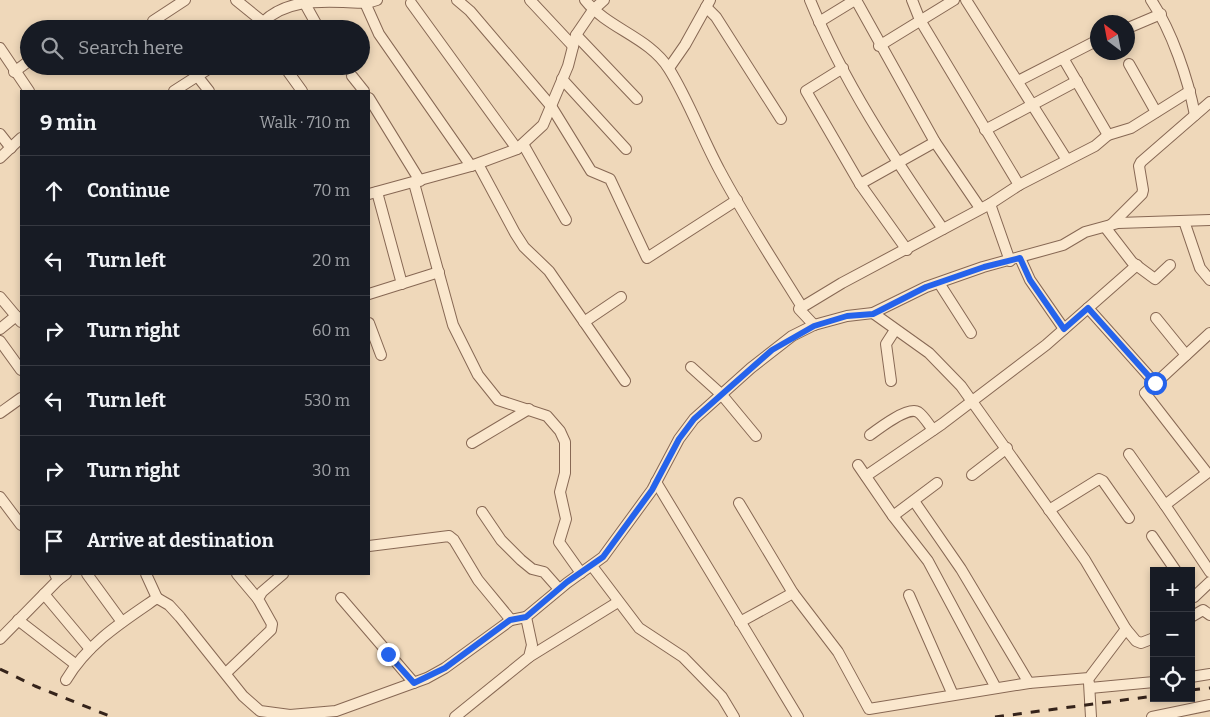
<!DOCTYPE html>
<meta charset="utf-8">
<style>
body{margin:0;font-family:Bitter,serif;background:#20242c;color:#f1f3f6}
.controls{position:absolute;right:15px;bottom:15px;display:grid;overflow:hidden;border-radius:0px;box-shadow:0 2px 8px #0003}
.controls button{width:45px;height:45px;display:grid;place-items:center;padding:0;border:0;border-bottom:1px solid #363941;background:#171b24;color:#f1f3f6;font:25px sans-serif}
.compass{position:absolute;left:1090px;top:15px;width:45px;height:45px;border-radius:50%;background:#171b24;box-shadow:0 2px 8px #0003;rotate:328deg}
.stop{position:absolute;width:15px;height:15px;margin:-11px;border:4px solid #2563eb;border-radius:50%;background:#fff}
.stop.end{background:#2563eb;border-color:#fff;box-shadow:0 1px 5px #0008}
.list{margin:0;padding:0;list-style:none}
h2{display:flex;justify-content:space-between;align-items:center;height:65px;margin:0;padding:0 20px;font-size:21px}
h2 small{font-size:16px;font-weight:400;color:#9ea1a6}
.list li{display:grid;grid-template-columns:32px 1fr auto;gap:15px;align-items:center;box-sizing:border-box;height:70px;padding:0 20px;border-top:1px solid #363941}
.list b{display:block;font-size:19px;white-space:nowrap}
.list em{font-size:16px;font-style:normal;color:#9ea1a6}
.icon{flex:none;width:28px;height:28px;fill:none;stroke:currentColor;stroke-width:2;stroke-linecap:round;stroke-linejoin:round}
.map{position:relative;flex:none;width:1210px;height:717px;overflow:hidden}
.search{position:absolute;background:#171b24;box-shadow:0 2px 8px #0003;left:20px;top:20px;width:350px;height:55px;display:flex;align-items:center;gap:12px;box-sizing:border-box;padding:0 18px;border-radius:28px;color:#9ea1a6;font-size:19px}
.panel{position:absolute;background:#171b24;box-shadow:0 2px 8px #0003;left:20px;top:90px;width:350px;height:485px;border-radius:0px}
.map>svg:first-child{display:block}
</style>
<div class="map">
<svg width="1210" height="717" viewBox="0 0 1210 717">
<rect width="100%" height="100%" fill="#efd8ba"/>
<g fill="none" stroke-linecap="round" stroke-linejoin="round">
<g stroke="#876854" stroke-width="12">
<g id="street">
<polyline points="236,0 263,22"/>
<polyline points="457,0 470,11 551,106 591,171 610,179 647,258 737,200"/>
<polyline points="530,0 573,46"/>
<path d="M 585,0 C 608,29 649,37 669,69 C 689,101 702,138 720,171 C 745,218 774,262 802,307"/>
<path d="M 810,0 C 843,81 893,157 943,229"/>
<polyline points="856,0 935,142 980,208"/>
<polyline points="912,0 920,20 1019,185"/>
<polyline points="966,0 1067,160"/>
<path d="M 1151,0 C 1172,31 1188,79 1195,115"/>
<polyline points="304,2 319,29"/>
<polyline points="411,3 517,149"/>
<polyline points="366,5 379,34 471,166"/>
<polyline points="706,7 716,17 781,119"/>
<polyline points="153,21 185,0"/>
<polyline points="819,22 855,0"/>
<polyline points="1128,28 1161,14"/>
<path d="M 263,29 L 263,22 C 285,1 314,1 343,2 C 356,2 364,5 377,0"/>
<polyline points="576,35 637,99"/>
<polyline points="879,46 954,0"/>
<polyline points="0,48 29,91"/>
<polyline points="1063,58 1108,135"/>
<polyline points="1129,64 1156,112"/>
<polyline points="284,66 302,91"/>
<polyline points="669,68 685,45 710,0"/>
<polyline points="843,68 806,91 860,184 907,250"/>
<polyline points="14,72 29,61"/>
<polyline points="352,76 364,91"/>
<polyline points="198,77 209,91"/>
<polyline points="562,79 626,149"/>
<polyline points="1018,81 1098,40"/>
<polyline points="174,91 213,66"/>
<polyline points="369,98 420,181"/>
<polyline points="985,130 1077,81"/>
<polyline points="0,134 11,148"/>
<polyline points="523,144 566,220"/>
<polyline points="0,158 21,138"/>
<polyline points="478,164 515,233 524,247 549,271 625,381"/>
<polyline points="414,183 453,325 478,375 498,400 547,416 560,431 565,442 565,473 560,492 566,519 559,542 581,573"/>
<polyline points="860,184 935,142"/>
<polyline points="377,192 402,284"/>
<polyline points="369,194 471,166 517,149 543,125 568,66 576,35 593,10 604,0"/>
<polyline points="990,204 1010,261"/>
<polyline points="1184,221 1200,268 1210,280"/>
<polyline points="1111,225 1142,194 1143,190 1139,166 1141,162 1210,102"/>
<polyline points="1105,227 1132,262 1155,279 1170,265"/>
<polyline points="1020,258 1030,280 1064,329"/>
<polyline points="939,283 971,333"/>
<polyline points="369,294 439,272"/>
<polyline points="0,297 21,322"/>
<polyline points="1088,308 1155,383"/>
<polyline points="873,313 929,353 961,386 1085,560 1126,629 1136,641 1141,643 1154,638"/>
<polyline points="1156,318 1186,355"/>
<polyline points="584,322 621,297"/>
<polyline points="369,323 381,355"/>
<polyline points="814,325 799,309 842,283 990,204 1019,185 1095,146 1108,135 1131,128 1190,91"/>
<polyline points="0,329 16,316"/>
<polyline points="1210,333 1145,393 1207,473 1165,505 1210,572"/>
<polyline points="0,341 21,370"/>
<polyline points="691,367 722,395 756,436"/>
<polyline points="891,381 886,344 895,330"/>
<polyline points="0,413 21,398"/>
<path d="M 870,435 C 878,429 908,406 918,412 C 924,416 929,425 933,430"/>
<polyline points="472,443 529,409"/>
<polyline points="1129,454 1165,505"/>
<polyline points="858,465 893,516 928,561 996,688"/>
<polyline points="972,475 1007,448"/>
<polyline points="866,476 942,424 1046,345 1137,265"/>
<polyline points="656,482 798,717"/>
<polyline points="0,497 21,525"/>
<polyline points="914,501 961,569 1029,683"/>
<polyline points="739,503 793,593 838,652 869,709 1029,683 1089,678 1126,629"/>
<polyline points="1049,510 1099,479 1103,481 1129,518"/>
<polyline points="482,512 501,540 521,560 532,569 544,572 559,589"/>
<polyline points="893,516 937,483"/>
<polyline points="1152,536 1176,571"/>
<polyline points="369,546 449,536 454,540 478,580 511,620"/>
<polyline points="592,566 639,628 683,657 722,697 734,717"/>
<polyline points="87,574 122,622"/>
<polyline points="146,574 157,598"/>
<polyline points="237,574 258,599"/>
<polyline points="58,580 66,574"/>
<polyline points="44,594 90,649"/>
<polyline points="909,595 953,695"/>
<polyline points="1194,597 1210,582"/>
<polyline points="341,598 414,683"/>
<polyline points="1191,617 1203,610 1210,615"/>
<polyline points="18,620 75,664"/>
<polyline points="740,622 793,593"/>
<polyline points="0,639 58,580 55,574"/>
<polyline points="529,657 618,602"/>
<polyline points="226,673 271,630 272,624 258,599 262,592 283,574"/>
<polyline points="1191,677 1210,674"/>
<path d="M 66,680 C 88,643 122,622 157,598 L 169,605 L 180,617 L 243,696 L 260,711 L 290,715 L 336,711 L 427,678 L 445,668 L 511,620 L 526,617"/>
<polyline points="1089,683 1091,717"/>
<polyline points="1090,688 1154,682"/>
<polyline points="455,717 529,657 532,645 526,617 567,583 603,557 652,490 679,439 694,419 751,368 792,336 814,325 847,316 873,313 926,287 983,267 1063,245 1085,232 1118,223 1210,220"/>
<polyline points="1152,717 1210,705"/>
</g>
</g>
<use href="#street" stroke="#fae7cd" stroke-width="10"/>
<g stroke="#35231a" stroke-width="3" stroke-dasharray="9 9" stroke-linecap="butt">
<polyline points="0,669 35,686 112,717"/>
<polyline points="1191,690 1210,688"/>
<polyline points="995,717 1154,696"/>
</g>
</g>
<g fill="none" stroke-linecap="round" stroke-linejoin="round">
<polyline stroke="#2563eb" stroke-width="6" points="388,654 414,683 445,668 510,620 526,617 567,582 603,557 652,490 679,439 694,419 772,350 814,326 847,316 873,314 926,287 984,267 1020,258 1030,280 1064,329 1088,308 1155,383"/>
</g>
</svg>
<div class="controls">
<button>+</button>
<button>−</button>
<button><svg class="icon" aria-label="locate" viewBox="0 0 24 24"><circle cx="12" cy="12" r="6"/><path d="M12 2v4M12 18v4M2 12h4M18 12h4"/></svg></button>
</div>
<svg class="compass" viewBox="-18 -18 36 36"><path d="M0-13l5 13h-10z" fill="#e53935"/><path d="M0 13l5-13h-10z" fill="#9ea1a6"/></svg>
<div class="stop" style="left:1155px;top:383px"></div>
<div class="stop end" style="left:388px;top:654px"></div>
<div class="search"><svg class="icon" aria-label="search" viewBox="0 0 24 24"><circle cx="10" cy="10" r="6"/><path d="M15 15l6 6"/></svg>Search here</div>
<section class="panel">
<h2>9 min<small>Walk · 710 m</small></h2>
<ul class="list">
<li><svg class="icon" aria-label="ahead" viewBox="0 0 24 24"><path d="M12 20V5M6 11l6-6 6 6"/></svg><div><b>Continue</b></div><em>70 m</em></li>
<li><svg class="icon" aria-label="left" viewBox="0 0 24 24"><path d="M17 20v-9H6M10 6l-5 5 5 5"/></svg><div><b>Turn left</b></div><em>20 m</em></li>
<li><svg class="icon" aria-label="right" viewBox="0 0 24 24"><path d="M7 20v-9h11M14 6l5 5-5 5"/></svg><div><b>Turn right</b></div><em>60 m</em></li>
<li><svg class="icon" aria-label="left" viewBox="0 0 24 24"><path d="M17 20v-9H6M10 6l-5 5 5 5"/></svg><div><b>Turn left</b></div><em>530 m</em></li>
<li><svg class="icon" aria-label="right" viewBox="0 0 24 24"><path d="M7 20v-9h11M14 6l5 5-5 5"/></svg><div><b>Turn right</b></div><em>30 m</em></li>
<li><svg class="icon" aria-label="arrive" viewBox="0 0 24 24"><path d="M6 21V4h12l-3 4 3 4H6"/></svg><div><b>Arrive at destination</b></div></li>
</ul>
</section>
</div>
